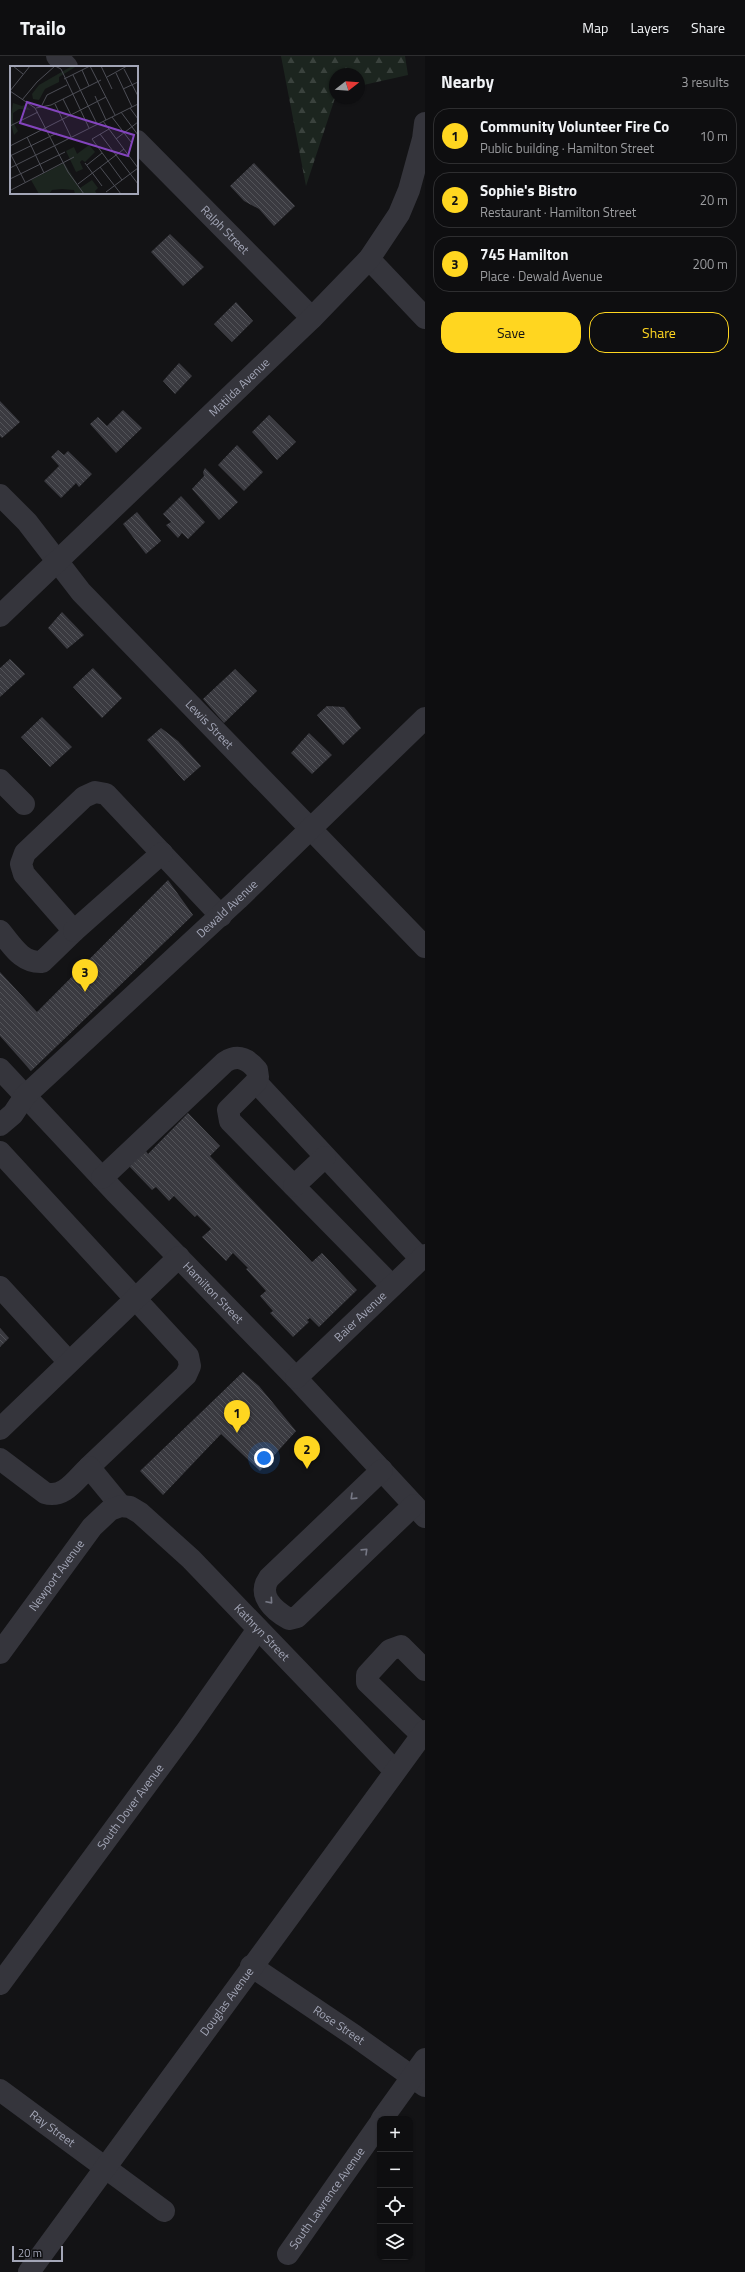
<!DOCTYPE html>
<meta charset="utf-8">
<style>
body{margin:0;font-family:"Titillium Web",sans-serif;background:#171719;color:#f1f3f6}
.controls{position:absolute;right:12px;bottom:12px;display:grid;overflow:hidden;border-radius:8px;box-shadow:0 1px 3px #0004}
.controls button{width:36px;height:36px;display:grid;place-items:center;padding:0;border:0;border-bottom:1px solid #2e2e30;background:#0e0e10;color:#f1f3f6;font:20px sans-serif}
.compass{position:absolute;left:329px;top:12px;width:36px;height:36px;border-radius:50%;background:#0e0e10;box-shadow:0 1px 3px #0004;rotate:73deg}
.scale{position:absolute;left:12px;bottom:10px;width:51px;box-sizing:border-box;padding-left:4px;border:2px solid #a3a6b7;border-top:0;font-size:11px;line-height:14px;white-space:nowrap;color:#a3a6b7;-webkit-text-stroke:3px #0e0e10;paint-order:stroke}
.you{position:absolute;left:264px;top:1402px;width:14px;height:14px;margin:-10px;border:3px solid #fff;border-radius:50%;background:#1a73e8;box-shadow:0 0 0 6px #1a73e833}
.badge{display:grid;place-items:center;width:26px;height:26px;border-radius:50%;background:#ffd620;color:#111;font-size:13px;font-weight:700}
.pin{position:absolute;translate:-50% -33px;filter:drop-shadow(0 1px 2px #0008)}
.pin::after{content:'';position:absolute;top:21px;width:14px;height:12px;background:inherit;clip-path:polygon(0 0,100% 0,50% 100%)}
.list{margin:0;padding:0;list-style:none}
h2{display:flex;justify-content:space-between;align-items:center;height:52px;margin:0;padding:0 16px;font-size:17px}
h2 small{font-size:13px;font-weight:400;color:#9b9c9f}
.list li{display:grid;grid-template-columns:26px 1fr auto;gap:12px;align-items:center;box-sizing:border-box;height:56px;margin:0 8px 8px;padding:0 8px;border:1px solid #2e2e30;border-radius:16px}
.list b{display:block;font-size:15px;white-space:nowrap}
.list p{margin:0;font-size:13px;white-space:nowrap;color:#9b9c9f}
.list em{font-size:13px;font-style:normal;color:#9b9c9f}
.actions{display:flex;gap:8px;padding:12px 16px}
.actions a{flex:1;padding:9px 0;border:1px solid #ffd620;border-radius:16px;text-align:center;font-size:14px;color:#ffd620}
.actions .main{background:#ffd620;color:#111}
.icon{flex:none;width:22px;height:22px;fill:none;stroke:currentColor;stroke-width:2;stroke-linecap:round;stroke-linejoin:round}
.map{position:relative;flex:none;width:425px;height:2216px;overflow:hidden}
header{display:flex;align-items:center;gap:24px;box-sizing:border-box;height:56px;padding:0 20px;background:#0e0e10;border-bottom:1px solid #2e2e30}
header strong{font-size:19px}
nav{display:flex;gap:22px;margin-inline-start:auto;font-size:14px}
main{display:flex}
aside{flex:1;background:#0e0e10}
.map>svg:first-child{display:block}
</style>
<header>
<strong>Trailo</strong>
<nav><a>Map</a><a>Layers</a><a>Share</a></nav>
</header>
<main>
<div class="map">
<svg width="425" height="2216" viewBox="0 0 425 2216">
<defs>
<pattern id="forest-firs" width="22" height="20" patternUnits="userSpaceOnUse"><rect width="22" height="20" fill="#1c251f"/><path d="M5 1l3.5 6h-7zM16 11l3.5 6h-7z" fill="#3a423d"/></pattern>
<pattern id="building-back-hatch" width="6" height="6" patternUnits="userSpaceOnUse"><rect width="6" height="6" fill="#3a3a40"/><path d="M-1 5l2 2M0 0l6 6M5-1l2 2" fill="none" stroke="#535459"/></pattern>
</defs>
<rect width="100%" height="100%" fill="#131315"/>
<polygon fill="url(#forest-firs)" points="281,0 405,0 408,19 359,30 359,18 335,18 335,42 306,130"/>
<g fill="url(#building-back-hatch)">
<polygon points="254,107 295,150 274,170 259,153 244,145 230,130"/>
<polygon points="170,178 204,211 183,230 151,196"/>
<polygon points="236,246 253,265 232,286 214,268"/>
<polygon points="179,307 192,320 175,338 163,325"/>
<polygon points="0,345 20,366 2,382 0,380"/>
<polygon points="123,354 142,372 116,397 90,368 98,361 107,370"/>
<polygon points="269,359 296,386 277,404 252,376"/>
<polygon points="237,389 263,416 244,435 218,409"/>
<polygon points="58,394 64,399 68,395 92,418 79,431 76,427 61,442 44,425 59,410 51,401"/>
<polygon points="205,412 238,446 219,464 192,433 204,420 203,416"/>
<polygon points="181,440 205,466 188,483 182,477 178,482 166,469 171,466 163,458"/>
<polygon points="137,456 161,485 146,498 123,468"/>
<polygon points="62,556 84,579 67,593 48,572"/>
<polygon points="10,603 25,618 0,641 0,612"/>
<polygon points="93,612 122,642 102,662 73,631"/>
<polygon points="235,613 257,635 224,667 203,643"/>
<polygon points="327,650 344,651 361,672 343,689 317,659"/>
<polygon points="42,661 72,691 50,711 21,681"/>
<polygon points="161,672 178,685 201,710 184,725 147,684"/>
<polygon points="309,677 332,699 312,718 291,697"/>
<polygon points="168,824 193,859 31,1015 0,980 0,916 37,956"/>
<polygon points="188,1057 220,1090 210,1100 312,1206 322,1197 357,1234 319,1271 310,1262 307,1264 309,1266 293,1281 270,1257 273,1255 260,1240 266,1235 246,1213 248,1212 233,1197 226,1205 202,1181 211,1173 197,1159 195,1161 174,1140 169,1145 156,1131 152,1134 129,1110 146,1095 148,1098"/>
<polygon points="0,1272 9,1282 0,1291"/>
<polygon points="243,1316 259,1330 296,1375 260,1415 221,1378 163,1439 140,1415"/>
</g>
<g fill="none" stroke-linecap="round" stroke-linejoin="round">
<g stroke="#35353c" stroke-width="22">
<polyline points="57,0 67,11"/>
<path id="s1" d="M 137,85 L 312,262"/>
<polyline points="369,203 425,262"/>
<path id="s2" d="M 0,439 L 27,466 L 81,536 L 425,891"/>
<path id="s3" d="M 0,560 L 312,262 L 369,203 L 399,158 L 409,134 L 423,83 L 425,67"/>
<polyline points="0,724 24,748"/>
<path d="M 0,875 C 12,889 21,907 42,906 L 74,875 L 24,818 L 21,808 L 25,797 L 84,741 L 95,736 L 106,738 L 221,860"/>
<polyline points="74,875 162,797"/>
<path id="s4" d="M 0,1013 L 116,1137 L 296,1322 L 425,1461"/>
<polyline points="256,1026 421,1203"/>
<path id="s5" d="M 0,1069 L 13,1058 L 25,1040 L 238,843 L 425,662"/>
<polyline points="0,1096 188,1300 190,1310 186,1319 89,1411"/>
<path d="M 102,1122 L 225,1006 C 238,998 248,1003 257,1014 L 258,1021 L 256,1026 L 228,1054 L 230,1065 L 392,1230"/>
<polyline points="294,1130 325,1101"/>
<polyline points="0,1231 69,1306"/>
<path id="s6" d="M 296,1322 L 425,1199"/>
<polyline points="0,1373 179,1201"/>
<path d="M 0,1403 L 45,1437 C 64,1443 76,1423 89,1411 L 121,1450"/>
<path d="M 382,1414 L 269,1522 C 257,1539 273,1554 289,1563 L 297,1561 L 414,1449"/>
<path id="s7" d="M 0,1597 L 92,1471 L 110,1454 L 121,1450 L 130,1451 L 140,1457 L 191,1503 L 395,1715"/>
<polyline points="422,1679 367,1626 367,1619 390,1594 401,1590 425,1614"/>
<path id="s8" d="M 251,1910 L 355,1980 L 425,2030"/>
<path id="s9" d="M 0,1928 L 187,1674 L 258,1573"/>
<path id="s10" d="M 0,2034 L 164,2155"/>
<polyline points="382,2063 425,2003"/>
<path id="s11" d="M 288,2198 L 380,2067"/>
<path id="s12" d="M 29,2216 L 425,1675"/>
</g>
</g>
<defs><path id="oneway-chevron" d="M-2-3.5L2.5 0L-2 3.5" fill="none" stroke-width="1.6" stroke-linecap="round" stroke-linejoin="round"/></defs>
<g stroke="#777986">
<use href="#oneway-chevron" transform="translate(353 1441) rotate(136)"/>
<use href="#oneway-chevron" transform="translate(365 1495) rotate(-44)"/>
<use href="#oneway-chevron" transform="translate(270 1545) rotate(49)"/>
</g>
<g text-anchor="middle" stroke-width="4" stroke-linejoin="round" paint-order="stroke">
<g font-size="12" fill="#a3a6b7" stroke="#0e0e10">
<text dy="4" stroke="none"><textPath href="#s1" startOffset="125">Ralph Street</textPath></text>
<text dy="4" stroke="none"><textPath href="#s3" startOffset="331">Matilda Avenue</textPath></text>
<text dy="4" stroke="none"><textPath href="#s2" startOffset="311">Lewis Street</textPath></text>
<text dy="4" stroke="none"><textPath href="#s5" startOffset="314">Dewald Avenue</textPath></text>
<text dy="4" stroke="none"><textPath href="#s4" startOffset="309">Hamilton Street</textPath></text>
<text dy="4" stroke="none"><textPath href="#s6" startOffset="89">Baier Avenue</textPath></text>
<text dy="4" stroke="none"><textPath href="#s7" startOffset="96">Newport Avenue</textPath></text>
<text dy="4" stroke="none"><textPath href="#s7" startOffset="384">Kathryn Street</textPath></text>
<text dy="4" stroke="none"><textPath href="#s9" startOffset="220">South Dover Avenue</textPath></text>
<text dy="4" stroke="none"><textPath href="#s12" startOffset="335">Douglas Avenue</textPath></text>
<text dy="4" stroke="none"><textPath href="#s8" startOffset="106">Rose Street</textPath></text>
<text dy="4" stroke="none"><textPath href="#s10" startOffset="65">Ray Street</textPath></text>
<text dy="4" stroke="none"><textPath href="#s11" startOffset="68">South Lawrence Avenue</textPath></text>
</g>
</g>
<g transform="translate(10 10)">
<rect width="128" height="128" fill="#131315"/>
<path d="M 54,97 L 70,122 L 82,114 L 88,122 L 85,125 L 87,128 L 65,128 L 64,124 L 52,123 L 42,124 L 39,128 L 29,128 L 21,114 Z" fill="#1c251f"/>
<path d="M 62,0 L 67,0 L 49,11 L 49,16 L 35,23 L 29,34 L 23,33 L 22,28 L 29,19 ZM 3,37 L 12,40 L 17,38 L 17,41 L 21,44 L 9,43 L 3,47 L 3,56 L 8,65 L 4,69 L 0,55 ZM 79,79 L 85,86 L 75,96 L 72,94 L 70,96 L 73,103 L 66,106 L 56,85 L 64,81 L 67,88 Z" fill="#1c251f"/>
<path fill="none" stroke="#4d4e56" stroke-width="1" d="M 3,0 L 13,8M 45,0 L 51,3 L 79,62M 80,0 L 105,49M 91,0 L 102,23M 114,3 L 128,30M 72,4 L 79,20M 106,7 L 122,41M 63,9 L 87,58M 97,11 L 117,0M 54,13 L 80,0M 113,23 L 128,16M 0,25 L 25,42 L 58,106 L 74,128M 0,25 L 20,0M 85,30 L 96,54M 53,33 L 61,49M 12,34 L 27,16 L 45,0M 45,38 L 61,71M 32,39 L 37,29 L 57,19M 26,42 L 41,39 L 91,14M 120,42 L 128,53M 111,46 L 128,69M 102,51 L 121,76M 93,55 L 128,102M 0,60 L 28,46M 99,63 L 82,73 L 112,114M 90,68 L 128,118M 17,71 L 34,107M 106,73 L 128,56M 0,80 L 96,31M 0,87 L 15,116M 0,90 L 47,67M 75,97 L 92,120M 77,99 L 92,87M 90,101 L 111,128M 0,102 L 128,38M 0,113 L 55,86M 68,118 L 114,83M 1,124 L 64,91M 96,126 L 128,102"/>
<path fill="#8344bd" fill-opacity="0.15" stroke="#8344bd" stroke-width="2" d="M 17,36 L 124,69 L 118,90 L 10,57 Z"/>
<rect width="128" height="128" fill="none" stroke="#a3a6b7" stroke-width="2"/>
</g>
</svg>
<div class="controls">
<button>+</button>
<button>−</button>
<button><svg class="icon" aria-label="locate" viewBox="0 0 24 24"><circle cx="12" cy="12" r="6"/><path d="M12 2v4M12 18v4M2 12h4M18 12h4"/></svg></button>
<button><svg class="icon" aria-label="layers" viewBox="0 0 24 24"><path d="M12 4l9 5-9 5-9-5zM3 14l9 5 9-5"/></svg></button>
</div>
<svg class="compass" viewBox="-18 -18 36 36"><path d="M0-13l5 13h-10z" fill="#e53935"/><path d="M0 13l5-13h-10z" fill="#9b9c9f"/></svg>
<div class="scale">20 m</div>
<div class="you"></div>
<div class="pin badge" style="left:237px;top:1377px">1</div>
<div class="pin badge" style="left:307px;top:1413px">2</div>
<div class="pin badge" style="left:85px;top:936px">3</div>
</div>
<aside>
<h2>Nearby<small>3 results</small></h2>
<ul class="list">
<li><span class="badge">1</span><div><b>Community Volunteer Fire Co</b><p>Public building · Hamilton Street</p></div><em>10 m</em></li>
<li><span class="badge">2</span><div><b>Sophie's Bistro</b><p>Restaurant · Hamilton Street</p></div><em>20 m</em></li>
<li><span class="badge">3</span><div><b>745 Hamilton</b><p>Place · Dewald Avenue</p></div><em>200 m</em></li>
</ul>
<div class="actions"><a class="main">Save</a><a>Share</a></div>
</aside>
</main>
